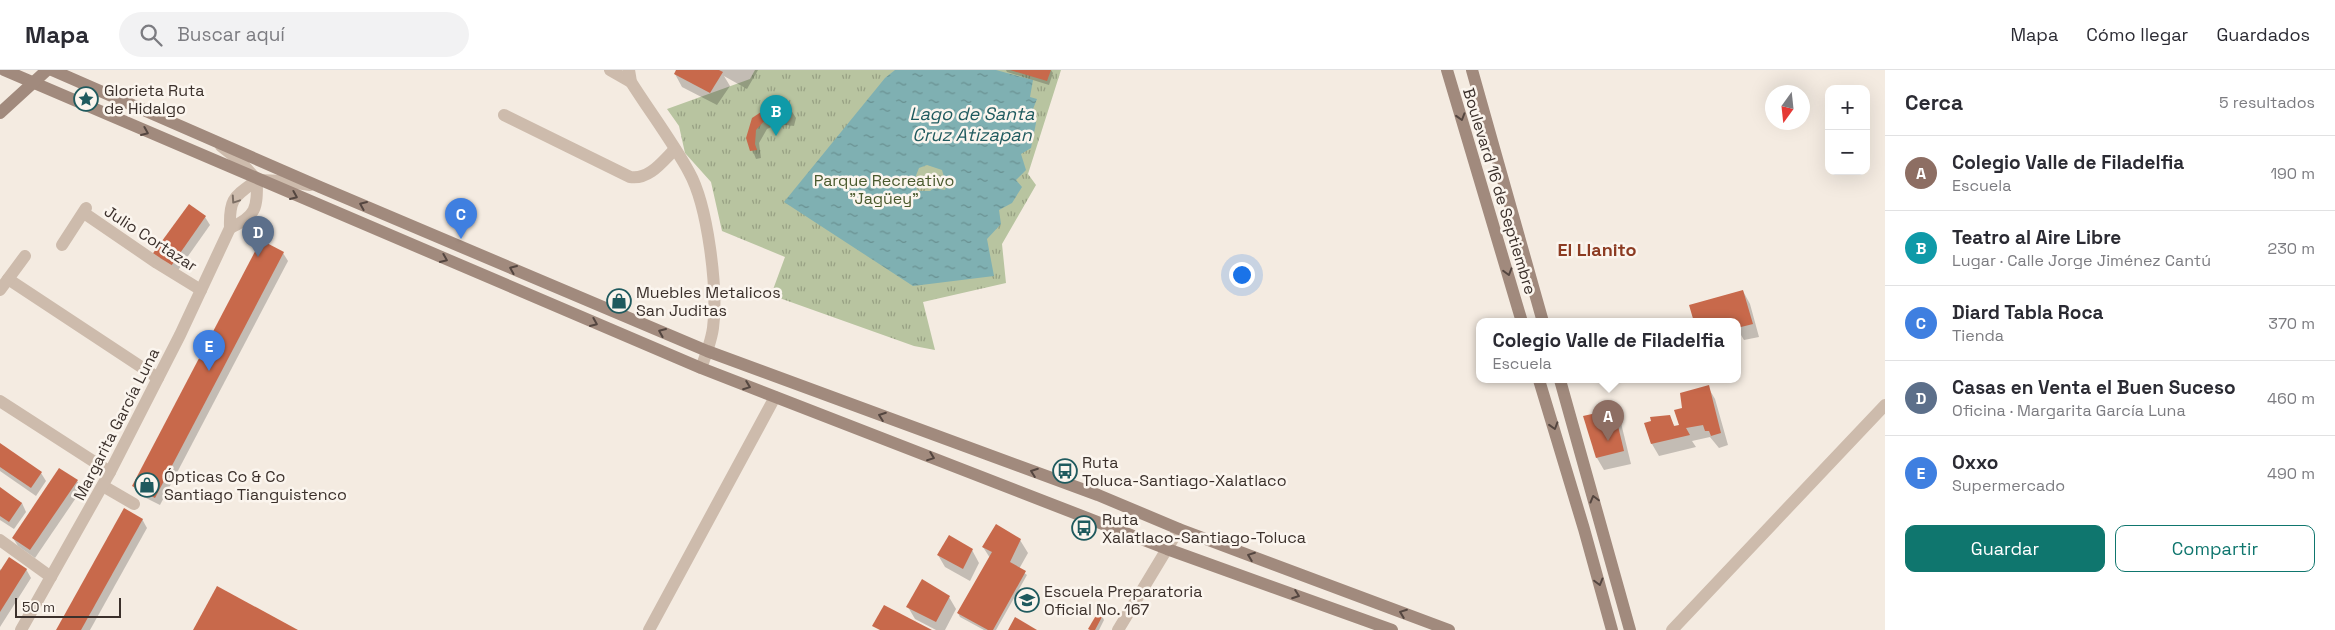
<!DOCTYPE html>
<html lang="es">
<meta charset="utf-8">
<style>
body{margin:0;font-family:"Space Grotesk",sans-serif;background:#f2f2f3;color:#2b2b33}
.controls{position:absolute;right:15px;top:15px;display:grid;overflow:hidden;border-radius:10px;box-shadow:0 5px 20px #0002}
.controls button{width:45px;height:45px;display:grid;place-items:center;padding:0;border:0;border-bottom:1px solid #e1e1e2;background:#fff;color:#2b2b33;font:25px sans-serif}
.compass{position:absolute;left:1765px;top:15px;width:45px;height:45px;border-radius:50%;background:#fff;box-shadow:0 5px 20px #0002;rotate:195deg}
.scale{position:absolute;left:15px;bottom:12px;width:106px;box-sizing:border-box;padding-left:5px;border:2px solid #3b302b;border-top:0;font-size:14px;line-height:18px;white-space:nowrap;color:#3b302b;-webkit-text-stroke:4px #fbf5ee;paint-order:stroke}
.you{position:absolute;left:1241px;top:204px;width:18px;height:18px;margin:-12px;border:4px solid #fff;border-radius:50%;background:#1a73e8;box-shadow:0 0 0 8px #1a73e833}
.badge{display:grid;place-items:center;width:32px;height:32px;border-radius:50%;background:#0f766e;color:#fff;font-size:16px;font-weight:700}
.pin{position:absolute;translate:-50% -41px;filter:drop-shadow(0 1px 2px #0008)}
.pin::after{content:'';position:absolute;top:26px;width:18px;height:15px;background:inherit;clip-path:polygon(0 0,100% 0,50% 100%)}
.popup{position:absolute;left:1476px;top:248px;width:265px;height:65px;box-sizing:border-box;display:grid;place-content:center;border-radius:10px;background:#fff;filter:drop-shadow(0 1px 4px #0005);font-size:16px;white-space:nowrap;color:#7c7c81}
.popup b{font-size:19px;color:#2b2b33}
.popup::after{content:'';position:absolute;left:50%;top:100%;margin-left:-10px;border:10px solid transparent;border-top-color:#fff}
.list{margin:0;padding:0;list-style:none}
h2{display:flex;justify-content:space-between;align-items:center;height:65px;margin:0;padding:0 20px;font-size:21px}
h2 small{font-size:16px;font-weight:400;color:#7c7c81}
.list li{display:grid;grid-template-columns:32px 1fr auto;gap:15px;align-items:center;box-sizing:border-box;height:75px;padding:0 20px;border-top:1px solid #e1e1e2}
.list b{display:block;font-size:19px;white-space:nowrap}
.list p{margin:0;font-size:16px;white-space:nowrap;color:#7c7c81}
.list em{font-size:16px;font-style:normal;color:#7c7c81}
.actions{display:flex;gap:10px;padding:15px 20px}
.actions a{flex:1;padding:11px 0;border:1px solid #0f766e;border-radius:10px;text-align:center;font-size:18px;color:#0f766e}
.actions .main{background:#0f766e;color:#fff}
.icon{flex:none;width:28px;height:28px;fill:none;stroke:currentColor;stroke-width:2;stroke-linecap:round;stroke-linejoin:round}
.map{position:relative;flex:none;width:1885px;height:560px;overflow:hidden}
header{display:flex;align-items:center;gap:30px;box-sizing:border-box;height:70px;padding:0 25px;background:#fff;border-bottom:1px solid #e1e1e2}
header strong{font-size:24px}
nav{display:flex;gap:28px;margin-inline-start:auto;font-size:18px}
.search{width:350px;height:45px;background:#f2f2f3;display:flex;align-items:center;gap:12px;box-sizing:border-box;padding:0 18px;border-radius:28px;color:#7c7c81;font-size:19px}
main{display:flex}
aside{flex:1;background:#fff}
.map>svg:first-child{display:block}
</style>
<header>
<strong>Mapa</strong>
<div class="search"><svg class="icon" aria-label="search" viewBox="0 0 24 24"><circle cx="10" cy="10" r="6"/><path d="M15 15l6 6"/></svg>Buscar aquí</div>
<nav><a>Mapa</a><a>Cómo llegar</a><a>Guardados</a></nav>
</header>
<main>
<div class="map">
<svg width="1885" height="560" viewBox="0 0 1885 560">
<defs>
<pattern id="park-tufts" width="24" height="20" patternUnits="userSpaceOnUse" patternTransform="scale(1.25)"><rect width="24" height="20" fill="#b8c4a0"/><path d="M3 7l-1-3M5 7V3M7 7l1-3M15 17l-1-3M17 17v-4M19 17l1-3" fill="none" stroke="#97a083"/></pattern>
<pattern id="water-ripples" width="26" height="14" patternUnits="userSpaceOnUse" patternTransform="scale(1.25)"><rect width="26" height="14" fill="#7fb0b2"/><path d="M2 4q2-2 4 0t4 0M15 11q2-2 4 0t4 0" fill="none" stroke="#699091"/></pattern>
</defs>
<rect width="100%" height="100%" fill="#f4ebe1"/>
<polygon fill="url(#park-tufts)" points="755,0 1061,0 1028,104 1036,115 1002,174 1006,213 923,232 935,280 914,276 771,225 785,187 722,161 711,112 685,83 679,56 667,39 750,9"/>
<path fill="url(#water-ripples)" fill-rule="evenodd" d="M 895,0 L 996,0 L 1033,10 L 1030,27 L 1037,29 L 1033,39 L 1036,53 L 1031,78 L 1021,84 L 1026,100 L 1016,110 L 1022,117 L 1012,133 L 999,140 L 1001,154 L 987,169 L 994,206 L 913,216 L 784,132 L 885,8 ZM 927,95 L 942,100 L 944,107 L 948,109 L 945,120 L 934,118 L 930,121 L 917,121 L 915,108 L 919,98 Z"/>
<g fill="#0003">
<polygon points="678,0 758,0 747,19 724,6 730,16 717,35 682,17 675,4"/>
<polygon points="1006,0 1051,0 1053,3 1049,15 1007,2"/>
<polygon points="791,40 796,48 794,56 778,54 767,59 759,73 761,88 756,89 748,68 753,49"/>
<polygon points="189,136 205,147 210,155 174,206 157,194"/>
<polygon points="283,183 288,191 160,435 138,424 133,416"/>
<polygon points="1743,221 1750,234 1759,267 1744,270 1741,265 1737,267 1737,252 1695,252 1691,236"/>
<polygon points="1708,317 1715,329 1728,375 1719,378 1710,367 1692,371 1696,377 1659,386 1652,374 1645,354 1669,346 1675,357 1680,355 1683,339"/>
<polygon points="1614,340 1621,353 1631,394 1604,400 1597,388 1585,347"/>
<polygon points="0,375 41,403 46,411 36,426 0,401"/>
<polygon points="77,411 82,419 35,488 18,476 13,468"/>
<polygon points="0,419 22,433 26,442 14,459 0,450"/>
<polygon points="142,449 147,458 90,560 57,560"/>
<polygon points="1020,470 1028,483 1019,499 1027,505 996,560 984,560 960,547 958,543 990,488 983,477"/>
<polygon points="972,480 979,493 970,511 945,497 938,485"/>
<polygon points="0,499 2,501 26,499 31,508 0,557"/>
<polygon points="949,527 956,539 945,560 936,560 915,549 908,537"/>
<polygon points="1102,546 1104,550 1099,560 1090,560"/>
</g>
<g fill="#c8694b">
<polygon points="676,0 719,0 723,2 710,23 674,4"/>
<polygon points="1010,0 1051,0 1047,11"/>
<polygon points="786,37 792,39 789,49 781,46 767,48 756,60 755,74 757,80 750,81 746,68 752,48 767,38"/>
<polygon points="189,134 206,146 169,199 151,186"/>
<polygon points="261,170 284,182 155,428 132,416"/>
<polygon points="1743,220 1753,254 1737,258 1737,252 1694,252 1689,235"/>
<polygon points="1709,315 1721,363 1711,366 1709,361 1705,361 1703,355 1686,358 1690,365 1651,374 1644,353 1651,351 1650,347 1670,345 1674,356 1679,355 1674,340 1682,338 1680,323"/>
<polygon points="1614,339 1624,381 1596,388 1583,346"/>
<polygon points="0,373 42,402 31,418 0,397"/>
<polygon points="59,398 78,410 30,480 12,468"/>
<polygon points="0,417 22,433 9,452 0,446"/>
<polygon points="124,438 143,449 81,560 56,560"/>
<polygon points="996,454 1021,469 1010,492 1026,501 993,560 988,560 957,543 992,482 982,477"/>
<polygon points="949,465 973,479 963,499 937,485"/>
<polygon points="9,487 27,499 0,542 0,501"/>
<polygon points="922,509 950,526 936,552 906,537"/>
<polygon points="217,516 298,560 193,560"/>
<polygon points="884,535 932,560 880,560 872,556"/>
<polygon points="1098,542 1103,545 1095,560 1090,560 1088,559"/>
<polygon points="1015,547 1037,560 1008,560"/>
</g>
<g fill="none" stroke-linecap="round" stroke-linejoin="round">
<g stroke="#cdbbac" stroke-width="12">
<polyline points="610,0 631,12"/>
<path d="M 629,0 L 631,12 C 650,42 672,71 689,102 C 708,136 718,219 713,258 C 711,272 706,285 701,298"/>
<path d="M 504,45 L 630,107 C 649,110 662,92 675,79"/>
<polyline points="221,76 240,91 257,110 284,111 310,115"/>
<polyline points="84,143 157,193 201,220"/>
<path d="M 230,158 C 257,146 257,138 257,110"/>
<polyline points="62,175 86,138"/>
<polyline points="8,209 158,308"/>
<polyline points="0,220 25,186"/>
<polyline points="0,331 110,402"/>
<polyline points="103,416 134,434"/>
<polyline points="0,470 51,507"/>
<path d="M 21,560 L 110,402 L 180,265 L 230,158 C 229,128 234,127 257,110"/>
<polyline points="649,560 775,327"/>
<polyline points="1118,560 1179,459"/>
<polyline points="1672,560 1885,335"/>
</g>
<g stroke="#a18a7d" stroke-width="12">
<polyline points="4,0 701,298 1167,479 1392,560"/>
<polyline points="52,0 320,117 707,281 1098,425 1179,459 1449,560"/>
<polyline points="1447,0 1522,252"/>
<polyline points="1472,0 1543,252"/>
<polyline points="0,43 47,0"/>
<polyline points="1539,310 1584,459 1612,560"/>
<polyline points="1560,310 1630,560"/>
</g>
</g>
<defs><path id="oneway-chevron" d="M-2-3.5L2.5 0L-2 3.5" fill="none" stroke-width="1.6" stroke-linecap="round" stroke-linejoin="round" transform="scale(1.25)"/></defs>
<g stroke="#544640">
<use href="#oneway-chevron" transform="translate(1461 47) rotate(73)"/>
<use href="#oneway-chevron" transform="translate(145 62) rotate(23)"/>
<use href="#oneway-chevron" transform="translate(294 126) rotate(23)"/>
<use href="#oneway-chevron" transform="translate(363 135) rotate(-157)"/>
<use href="#oneway-chevron" transform="translate(444 189) rotate(23)"/>
<use href="#oneway-chevron" transform="translate(513 199) rotate(-157)"/>
<use href="#oneway-chevron" transform="translate(1508 202) rotate(74)"/>
<use href="#oneway-chevron" transform="translate(594 253) rotate(23)"/>
<use href="#oneway-chevron" transform="translate(662 262) rotate(-157)"/>
<use href="#oneway-chevron" transform="translate(747 316) rotate(21)"/>
<use href="#oneway-chevron" transform="translate(882 346) rotate(-160)"/>
<use href="#oneway-chevron" transform="translate(1554 356) rotate(73)"/>
<use href="#oneway-chevron" transform="translate(931 387) rotate(21)"/>
<use href="#oneway-chevron" transform="translate(1034 402) rotate(-160)"/>
<use href="#oneway-chevron" transform="translate(1594 429) rotate(-105)"/>
<use href="#oneway-chevron" transform="translate(1251 486) rotate(-159)"/>
<use href="#oneway-chevron" transform="translate(1599 512) rotate(75)"/>
<use href="#oneway-chevron" transform="translate(1296 525) rotate(20)"/>
<use href="#oneway-chevron" transform="translate(1403 543) rotate(-159)"/>
</g>
<use stroke="#7d6f65" href="#oneway-chevron" transform="translate(235 130) rotate(124)"/>
<defs>
<g id="sight-ring" transform="scale(1.25)"><circle r="9.5" fill="#fbf5ee" stroke="#1f5a5e" stroke-width="1.5"/><path d="M0-6L1.8-2.2L6-1.7L2.9 1.2L3.7 5.4L0 3.3L-3.7 5.4L-2.9 1.2L-6-1.7L-1.8-2.2Z" fill="#1f5a5e"/></g>
<g id="shop-ring" transform="scale(1.25)"><circle r="9.5" fill="#fbf5ee" stroke="#1f5a5e" stroke-width="1.5"/><path d="M-5-2.5h2.3a2.7 3.5 0 0 1 5.4 0H5L5.5 6h-11ZM-1.5-2.5h3a1.5 2.3 0 0 0-3 0Z" fill="#1f5a5e"/></g>
<g id="bus-ring" transform="scale(1.25)"><circle r="9.5" fill="#fbf5ee" stroke="#1f5a5e" stroke-width="1.5"/><path d="M-5-6H5V4H4V6H2V4H-2V6H-4V4H-5ZM-3.5-4V0h7V-4ZM-3.5 1.2v1.5H-2V1.2ZM2 1.2v1.5H3.5V1.2Z" fill="#1f5a5e"/></g>
<g id="school-ring" transform="scale(1.25)"><circle r="9.5" fill="#fbf5ee" stroke="#1f5a5e" stroke-width="1.5"/><path d="M0-5L7-2L0 1L-7-2ZM-4 1L0 2.5L4 1V4Q0 6-4 4Z" fill="#1f5a5e"/></g>
</defs>
<g fill-rule="evenodd">
<use href="#sight-ring" x="86" y="29"/>
<use href="#shop-ring" x="619" y="231"/>
<use href="#bus-ring" x="1065" y="401"/>
<use href="#shop-ring" x="147" y="415"/>
<use href="#bus-ring" x="1084" y="458"/>
<use href="#school-ring" x="1027" y="530"/>
</g>
<g text-anchor="middle" stroke-width="5" stroke-linejoin="round" paint-order="stroke">
<g font-size="16" fill="#3b302b" stroke="#fbf5ee" text-anchor="start">
<text x="104" y="26">Glorieta Ruta<tspan x="104" dy="18">de Hidalgo</tspan></text>
<text x="636" y="228">Muebles Metalicos<tspan x="636" dy="18">San Juditas</tspan></text>
<text x="1082" y="398">Ruta<tspan x="1082" dy="18">Toluca-Santiago-Xalatlaco</tspan></text>
<text x="164" y="412">Ópticas Co &amp; Co<tspan x="164" dy="18">Santiago Tianguistenco</tspan></text>
<text x="1102" y="455">Ruta<tspan x="1102" dy="18">Xalatlaco-Santiago-Toluca</tspan></text>
<text x="1044" y="527">Escuela Preparatoria<tspan x="1044" dy="18">Oficial No. 167</tspan></text>
</g>
<g font-size="16" fill="#4a5a2e" stroke="#fbf5ee">
<text x="884" y="116">Parque Recreativo<tspan x="884" dy="18">"Jagüey"</tspan></text>
</g>
<g font-size="16" fill="#3b302b" stroke="#fbf5ee">
<text transform="translate(1500 121) rotate(73)" y="6">Boulevard 16 de Septiembre</text>
<text transform="translate(151 168) rotate(33)" y="6">Julio Cortazar</text>
<text transform="translate(116 354) rotate(-63)" y="6">Margarita García Luna</text>
</g>
<g font-size="18" font-style="italic" fill="#1f5a5e" stroke="#fbf5ee">
<text x="972" y="50">Lago de Santa<tspan x="972" dy="21">Cruz Atizapan</tspan></text>
</g>
<g font-size="18" font-weight="bold" fill="#8c3b22" stroke="#fbf5ee">
<text x="1597" y="186">El Llanito</text>
</g>
</g>
</svg>
<div class="controls">
<button>+</button>
<button>−</button>
</div>
<svg class="compass" viewBox="-18 -18 36 36"><path d="M0-13l5 13h-10z" fill="#e53935"/><path d="M0 13l5-13h-10z" fill="#7c7c81"/></svg>
<div class="scale">50 m</div>
<div class="you"></div>
<div class="pin badge" style="left:1608px;top:371px;background:#8d6e63">A</div>
<div class="popup"><b>Colegio Valle de Filadelfia</b>Escuela</div>
<div class="pin badge" style="left:776px;top:66px;background:#0f9aa8">B</div>
<div class="pin badge" style="left:461px;top:169px;background:#3f7fe0">C</div>
<div class="pin badge" style="left:258px;top:187px;background:#5c6f8a">D</div>
<div class="pin badge" style="left:209px;top:301px;background:#3f7fe0">E</div>
</div>
<aside>
<h2>Cerca<small>5 resultados</small></h2>
<ul class="list">
<li><span class="badge" style="background:#8d6e63">A</span><div><b>Colegio Valle de Filadelfia</b><p>Escuela</p></div><em>190 m</em></li>
<li><span class="badge" style="background:#0f9aa8">B</span><div><b>Teatro al Aire Libre</b><p>Lugar · Calle Jorge Jiménez Cantú</p></div><em>230 m</em></li>
<li><span class="badge" style="background:#3f7fe0">C</span><div><b>Diard Tabla Roca</b><p>Tienda</p></div><em>370 m</em></li>
<li><span class="badge" style="background:#5c6f8a">D</span><div><b>Casas en Venta el Buen Suceso</b><p>Oficina · Margarita García Luna</p></div><em>460 m</em></li>
<li><span class="badge" style="background:#3f7fe0">E</span><div><b>Oxxo</b><p>Supermercado</p></div><em>490 m</em></li>
</ul>
<div class="actions"><a class="main">Guardar</a><a>Compartir</a></div>
</aside>
</main>
